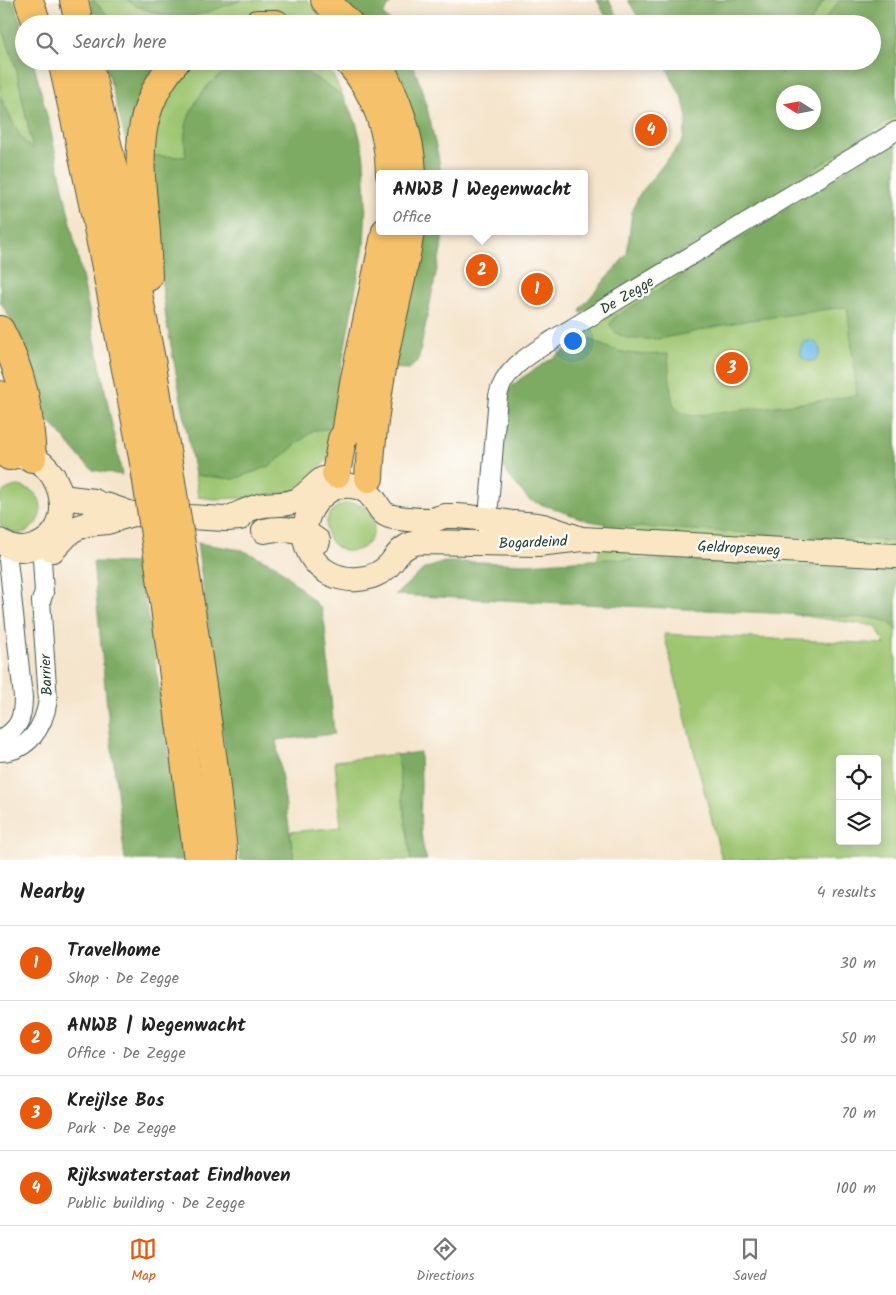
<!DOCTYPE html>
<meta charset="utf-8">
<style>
body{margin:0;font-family:Kalam,sans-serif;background:#f2f2f2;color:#222}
.controls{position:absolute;right:15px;bottom:15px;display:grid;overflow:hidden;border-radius:5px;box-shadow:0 2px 12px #0003}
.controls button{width:45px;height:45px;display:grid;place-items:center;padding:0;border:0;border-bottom:1px solid #e0e0e0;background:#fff;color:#222;font:25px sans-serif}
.compass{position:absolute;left:776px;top:85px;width:45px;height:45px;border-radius:50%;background:#fff;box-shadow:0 2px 12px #0003;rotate:281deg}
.you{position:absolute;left:572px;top:340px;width:18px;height:18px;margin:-12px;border:4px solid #fff;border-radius:50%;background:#1a73e8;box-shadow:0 0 0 8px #1a73e833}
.badge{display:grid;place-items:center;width:32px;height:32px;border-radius:50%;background:#ea580c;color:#fff;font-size:16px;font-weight:700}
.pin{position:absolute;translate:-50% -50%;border:2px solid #fff;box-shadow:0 1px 5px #0006}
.popup{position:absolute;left:376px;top:170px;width:212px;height:65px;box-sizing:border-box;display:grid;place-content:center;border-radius:5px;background:#fff;filter:drop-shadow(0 1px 4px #0005);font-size:16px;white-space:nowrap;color:#767676}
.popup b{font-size:19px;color:#222}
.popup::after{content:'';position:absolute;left:50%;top:100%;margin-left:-10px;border:10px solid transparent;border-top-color:#fff}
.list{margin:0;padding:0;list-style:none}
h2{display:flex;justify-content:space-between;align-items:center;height:65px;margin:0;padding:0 20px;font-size:21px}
h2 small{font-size:16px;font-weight:400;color:#767676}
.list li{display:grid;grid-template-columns:32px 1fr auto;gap:15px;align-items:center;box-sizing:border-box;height:75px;padding:0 20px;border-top:1px solid #e0e0e0}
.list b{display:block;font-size:19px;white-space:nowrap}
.list p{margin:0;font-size:16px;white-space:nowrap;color:#767676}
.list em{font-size:16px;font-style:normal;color:#767676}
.icon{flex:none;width:28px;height:28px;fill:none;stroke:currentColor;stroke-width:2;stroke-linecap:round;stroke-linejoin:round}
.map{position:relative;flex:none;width:896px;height:860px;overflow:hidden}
.search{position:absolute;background:#fff;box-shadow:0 2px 12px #0003;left:15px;right:15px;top:15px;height:55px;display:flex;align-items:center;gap:12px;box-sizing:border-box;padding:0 18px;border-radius:28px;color:#767676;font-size:19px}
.sheet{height:365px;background:#fff}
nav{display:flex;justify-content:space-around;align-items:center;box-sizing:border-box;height:70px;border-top:1px solid #e0e0e0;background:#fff;font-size:14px;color:#767676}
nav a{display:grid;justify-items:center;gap:2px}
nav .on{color:#ea580c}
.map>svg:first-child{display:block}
</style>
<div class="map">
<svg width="896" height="860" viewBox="0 0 896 860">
<rect width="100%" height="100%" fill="#fdfcf7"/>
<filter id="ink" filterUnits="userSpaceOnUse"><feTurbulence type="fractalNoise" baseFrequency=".02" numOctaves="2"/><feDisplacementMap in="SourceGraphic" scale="10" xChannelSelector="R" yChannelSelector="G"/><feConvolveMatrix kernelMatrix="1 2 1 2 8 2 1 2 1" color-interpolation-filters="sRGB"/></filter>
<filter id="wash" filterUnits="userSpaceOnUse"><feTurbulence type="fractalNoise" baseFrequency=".0096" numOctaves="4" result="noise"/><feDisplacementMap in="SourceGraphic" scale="20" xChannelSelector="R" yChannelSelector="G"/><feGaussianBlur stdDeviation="1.12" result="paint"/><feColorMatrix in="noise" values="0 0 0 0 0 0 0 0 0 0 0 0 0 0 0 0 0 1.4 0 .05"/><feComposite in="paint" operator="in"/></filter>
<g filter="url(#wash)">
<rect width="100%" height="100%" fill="#f5e5cd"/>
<g fill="#9ec671" stroke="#5e8252" fill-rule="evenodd">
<polygon points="93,0 127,0 136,6 165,16 192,16 242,0 307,0 330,24 303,24 275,16 248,17 221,24 117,24"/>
<path d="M 667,0 L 896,0 L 896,860 L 722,860 L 664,634 L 885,644 L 876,626 L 592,587 L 608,508 L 547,413 L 591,323 L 620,311 L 632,248 L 698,178 L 704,61 L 872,61 L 872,24 L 681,24 ZM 784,92 L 814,92 L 814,122 L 784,122 ZM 840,759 L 877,759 L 877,841 L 840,841 Z"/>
<polygon points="0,20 16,68 33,150 26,144 19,134 0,97"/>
<polygon points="199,61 321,61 331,72 343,96 330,87 281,63 261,62 241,65 233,67 215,79 185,150 187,157 153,156 156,132 166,101 183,74"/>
<polygon points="335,428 328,459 296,491 247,498 214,499 198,497 195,475 234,479 270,466 314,430"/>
<path d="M 18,486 C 66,494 28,557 0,524 L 0,495 C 5,489 11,487 18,486 Z"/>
<circle cx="350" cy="527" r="24"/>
<polygon points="397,754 411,860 294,860 290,832 341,827 335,761"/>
</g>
<g fill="#7eab63" stroke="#4e744c" fill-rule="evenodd">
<path d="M 0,0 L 13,0 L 15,4 L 24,33 L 24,61 L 33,61 L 50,127 L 85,290 L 122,475 L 93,470 L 82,460 L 59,432 L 50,423 L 36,419 L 34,385 L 31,361 L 21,338 L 0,301 L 0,97 C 11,113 16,139 33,149 L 16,68 L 0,20 Z"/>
<polygon points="90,0 93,0 117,24 96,24"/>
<path d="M 127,0 L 242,0 C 227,5 210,12 194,16 C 175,20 143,11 127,0 Z"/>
<polygon points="335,0 393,0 383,14 393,24 357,24"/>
<polygon points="597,0 609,0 619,19 610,24"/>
<polygon points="628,0 824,0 809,24 642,24"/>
<path d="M 840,0 L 896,0 L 896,116 L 749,211 L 582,313 L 580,312 L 582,307 L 627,254 L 632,211 L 639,195 L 683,140 L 687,119 L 683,100 L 663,61 L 787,61 L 780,74 L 790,61 L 872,61 L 872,24 L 821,24 ZM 784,92 L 814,92 L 814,122 L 784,122 Z"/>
<polygon points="105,61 164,61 131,161"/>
<polygon points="382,61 411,61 423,91 438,155 441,174 417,174"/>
<path d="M 261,62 L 281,63 L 300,68 L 330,87 L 343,96 L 356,122 L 362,146 L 364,160 L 366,204 L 364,245 L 336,395 L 335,428 L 314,430 L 270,466 L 234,479 L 195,475 L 166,319 L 153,206 L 153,156 L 186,157 C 185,147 184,135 186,126 C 192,102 211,76 234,67 C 242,63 252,63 261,62 Z"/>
<path d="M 896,140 L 896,541 L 619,526 L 589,521 L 529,500 L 508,475 L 499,458 L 507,396 L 512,386 L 520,379 L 582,339 L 588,338 C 617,355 636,355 668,354 C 669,364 670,400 675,407 C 679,413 687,415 693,416 L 826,400 L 857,395 L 848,313 L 847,308 L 845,307 L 744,321 L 714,327 L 689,333 L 658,339 L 629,339 L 616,333 L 610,325 L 615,317 Z"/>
<polygon points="414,231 443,231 441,250 418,361 409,369 387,368"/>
<polygon points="197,543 242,550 277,566 321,608 325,626 334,734 276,740 294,860 240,860"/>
<path d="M 608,559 L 692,561 L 896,571 L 896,631 C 890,620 884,621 873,618 L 395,595 L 424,569 L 444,562 L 480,562 L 524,564 Z"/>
<polygon points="93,562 138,563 152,638 183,860 125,860 107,707"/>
<path d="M 420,752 C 420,762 421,772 421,783 C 421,808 418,836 427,860 L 411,860 L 397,755 Z"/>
</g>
<circle fill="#6dbce8" stroke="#467c8e" cx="810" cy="351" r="10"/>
</g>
<g filter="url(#ink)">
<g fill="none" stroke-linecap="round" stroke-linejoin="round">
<g stroke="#3f564b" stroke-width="20">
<g id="minor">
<path d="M 487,530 L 498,396 C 504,368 531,354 554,339 L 896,131"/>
<path d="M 0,740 C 19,728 23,720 23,697 L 8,560"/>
<path d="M 0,752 C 30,751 44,726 48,700 L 41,601 L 44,593 L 42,558"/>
</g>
</g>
<g stroke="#3f564b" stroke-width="26">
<g id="secondary">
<polyline points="61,497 94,501 101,505 109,506 132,514 226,519 240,518"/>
<path d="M 226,519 C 237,515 248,509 259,506 C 272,503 286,506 298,500 C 307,495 314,485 323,479"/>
<path d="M 264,531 C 281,527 305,529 318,541"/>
<path d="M 582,539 C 569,535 556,530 543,526 C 533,524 523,524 513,523 C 494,520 475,517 456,516 C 453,516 449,516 445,516 C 440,517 435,520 430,520 C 419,520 404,519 393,517 C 379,514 380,506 372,497 C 363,485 347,484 334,488 C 327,491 321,496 316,502 C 289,537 314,582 358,579 C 370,578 383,573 391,563 C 395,558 398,553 403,549 C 408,545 414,543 420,542 L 538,544 L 582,539 L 896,556"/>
<path d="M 0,541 C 10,549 21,551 33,547 C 66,536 68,502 53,476 C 48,469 41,461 33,458 C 27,456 20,456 13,456"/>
<polyline points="53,550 71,531 79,527 87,524 107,522 132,514"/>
</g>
</g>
<g stroke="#3f564b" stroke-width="30">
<g id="motorway">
<polyline points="29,0 37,24"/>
<polyline points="74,0 79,24"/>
<polyline points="325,0 349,24"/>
<polyline points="257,24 276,24"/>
<path d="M 62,61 C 93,196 119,332 145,468"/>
<polyline points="88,61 115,178 152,365 169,469"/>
<path d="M 348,61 C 377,94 389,131 390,174"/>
<path d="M 377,61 C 395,96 411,134 412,174"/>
<path d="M 148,277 C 147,259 147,240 145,222 C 139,162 132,111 176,61"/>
<path d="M 0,330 C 23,374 29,408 32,458"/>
<polyline points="0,395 5,403 9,456"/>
<polyline points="336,474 342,439 346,434 354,383 386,231"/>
<path d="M 369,478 C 371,436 377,394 385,352 C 393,312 404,272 410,231"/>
<polyline points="159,562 198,860"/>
<polyline points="184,563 213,761 224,860"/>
</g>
</g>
<use href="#minor" stroke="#fff" stroke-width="18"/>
<use href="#secondary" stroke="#fbe6c4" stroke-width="24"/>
<use href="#motorway" stroke="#f5c16b" stroke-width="28"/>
<g stroke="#3f564b" stroke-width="30" stroke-linecap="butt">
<g id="motorway-bridge">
<polyline points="145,468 159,562"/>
<polyline points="169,469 184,563"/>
</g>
</g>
<use href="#motorway-bridge" stroke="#f5c16b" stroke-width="28"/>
</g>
</g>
<g text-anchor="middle" stroke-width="5" stroke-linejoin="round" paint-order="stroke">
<g font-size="15" fill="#1f3d34" stroke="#fdfcf7">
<text transform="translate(627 295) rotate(-31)" y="5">De Zegge</text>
<text transform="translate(533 542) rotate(-2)" y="5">Bogardeind</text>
<text transform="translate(739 548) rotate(3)" y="5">Geldropseweg</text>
<text transform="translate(46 675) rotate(-93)" y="5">Barrier</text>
</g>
</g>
</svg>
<div class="controls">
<button><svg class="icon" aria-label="locate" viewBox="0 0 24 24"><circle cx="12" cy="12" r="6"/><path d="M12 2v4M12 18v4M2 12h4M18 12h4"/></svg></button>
<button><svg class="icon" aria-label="layers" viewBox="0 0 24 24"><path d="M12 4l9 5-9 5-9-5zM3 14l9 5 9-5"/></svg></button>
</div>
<svg class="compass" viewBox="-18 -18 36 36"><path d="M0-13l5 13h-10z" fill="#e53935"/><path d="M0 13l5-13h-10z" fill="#767676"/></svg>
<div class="you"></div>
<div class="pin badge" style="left:537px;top:289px">1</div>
<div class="pin badge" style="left:482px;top:270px">2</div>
<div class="popup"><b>ANWB | Wegenwacht</b>Office</div>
<div class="pin badge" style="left:732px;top:368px">3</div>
<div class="pin badge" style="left:651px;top:130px">4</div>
<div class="search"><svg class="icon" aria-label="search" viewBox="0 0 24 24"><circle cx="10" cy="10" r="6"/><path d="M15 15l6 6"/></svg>Search here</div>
</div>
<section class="sheet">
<h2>Nearby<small>4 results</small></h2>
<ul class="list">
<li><span class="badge">1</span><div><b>Travelhome</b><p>Shop · De Zegge</p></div><em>30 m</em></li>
<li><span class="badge">2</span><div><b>ANWB | Wegenwacht</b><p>Office · De Zegge</p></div><em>50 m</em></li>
<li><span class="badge">3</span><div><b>Kreijlse Bos</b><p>Park · De Zegge</p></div><em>70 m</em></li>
<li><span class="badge">4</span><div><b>Rijkswaterstaat Eindhoven</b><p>Public building · De Zegge</p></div><em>100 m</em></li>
</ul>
</section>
<nav>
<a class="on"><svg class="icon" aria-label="map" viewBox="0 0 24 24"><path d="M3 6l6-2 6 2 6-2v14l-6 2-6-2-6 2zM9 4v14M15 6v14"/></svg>Map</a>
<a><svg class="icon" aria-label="directions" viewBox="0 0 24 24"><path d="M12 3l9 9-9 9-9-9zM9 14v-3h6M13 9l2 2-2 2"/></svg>Directions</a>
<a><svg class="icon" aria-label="saved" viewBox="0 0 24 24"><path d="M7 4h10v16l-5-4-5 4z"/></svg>Saved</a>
</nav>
